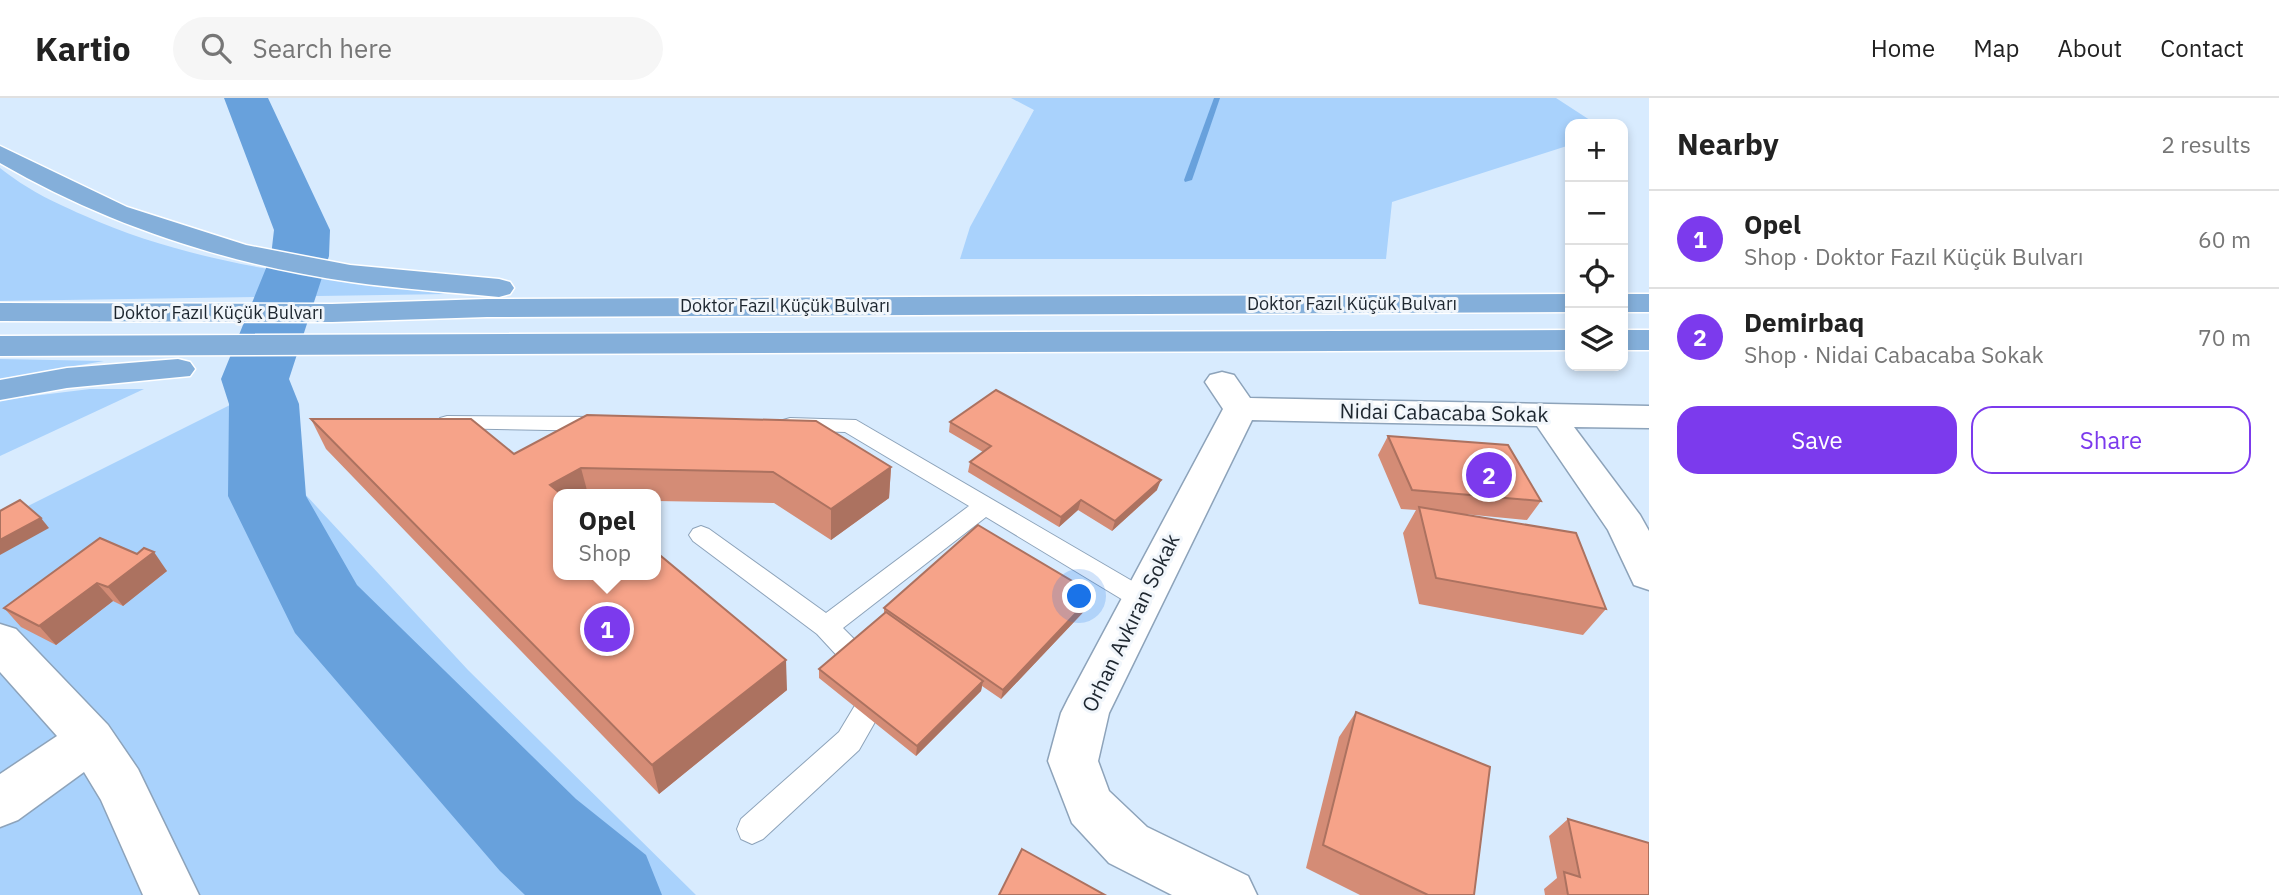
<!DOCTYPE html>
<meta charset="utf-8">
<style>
body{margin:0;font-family:"IBM Plex Sans",sans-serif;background:#f6f6f6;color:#222}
.controls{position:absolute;right:21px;top:21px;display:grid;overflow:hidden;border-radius:14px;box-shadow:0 4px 10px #0003}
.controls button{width:63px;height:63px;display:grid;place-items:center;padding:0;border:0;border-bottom:2px solid #e0e0e0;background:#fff;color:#222;font:35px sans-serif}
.you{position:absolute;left:1080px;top:499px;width:24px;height:24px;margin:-18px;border:5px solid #fff;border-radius:50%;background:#1a73e8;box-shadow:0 0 0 10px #1a73e833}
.badge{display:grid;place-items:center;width:46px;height:46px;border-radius:50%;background:#7c3aed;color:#fff;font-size:23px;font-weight:700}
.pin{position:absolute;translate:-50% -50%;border:4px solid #fff;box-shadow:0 2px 7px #0006}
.popup{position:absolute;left:553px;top:391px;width:108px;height:91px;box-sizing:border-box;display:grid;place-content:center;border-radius:14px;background:#fff;filter:drop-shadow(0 2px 5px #0005);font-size:23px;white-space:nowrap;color:#767676}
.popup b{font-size:26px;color:#222}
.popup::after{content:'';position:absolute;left:50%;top:100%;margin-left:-14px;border:14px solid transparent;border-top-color:#fff}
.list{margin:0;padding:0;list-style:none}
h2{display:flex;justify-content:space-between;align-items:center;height:91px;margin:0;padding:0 28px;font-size:30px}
h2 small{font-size:23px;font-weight:400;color:#767676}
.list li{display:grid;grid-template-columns:46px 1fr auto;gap:21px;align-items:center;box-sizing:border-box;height:98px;padding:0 28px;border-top:2px solid #e0e0e0}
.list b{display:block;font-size:26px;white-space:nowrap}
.list p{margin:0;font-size:23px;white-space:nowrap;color:#767676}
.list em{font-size:23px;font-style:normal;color:#767676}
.actions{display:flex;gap:14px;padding:21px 28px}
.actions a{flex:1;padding:16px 0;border:2px solid #7c3aed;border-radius:21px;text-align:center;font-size:24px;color:#7c3aed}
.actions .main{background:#7c3aed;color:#fff}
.icon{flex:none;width:38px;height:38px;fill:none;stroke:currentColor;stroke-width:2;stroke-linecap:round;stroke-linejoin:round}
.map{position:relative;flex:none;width:1649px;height:797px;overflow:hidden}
header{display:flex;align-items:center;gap:42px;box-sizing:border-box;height:98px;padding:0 35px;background:#fff;border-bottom:2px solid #e0e0e0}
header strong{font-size:33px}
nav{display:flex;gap:38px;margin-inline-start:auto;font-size:24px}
.search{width:490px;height:63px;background:#f6f6f6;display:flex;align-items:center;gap:18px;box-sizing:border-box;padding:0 24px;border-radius:38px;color:#767676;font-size:26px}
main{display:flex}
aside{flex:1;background:#fff}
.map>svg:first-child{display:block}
</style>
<header>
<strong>Kartio</strong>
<div class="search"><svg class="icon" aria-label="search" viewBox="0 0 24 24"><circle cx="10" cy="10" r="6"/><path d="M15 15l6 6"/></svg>Search here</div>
<nav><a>Home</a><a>Map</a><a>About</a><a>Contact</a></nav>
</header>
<main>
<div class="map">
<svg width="1649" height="797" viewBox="0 0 1649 797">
<rect width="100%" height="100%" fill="#d8ebfe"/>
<g fill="#a9d2fc">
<polygon points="1011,0 1556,0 1596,26 1570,26 1570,47 1392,104 1386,161 960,161 970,129 1034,12"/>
<path d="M 0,70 C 28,92 51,103 83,117 C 198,169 324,180 448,196 L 0,203 Z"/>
<polygon points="0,261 104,263 0,281"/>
<polygon points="276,284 304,395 468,572 696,797 0,797 0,422"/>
<polygon points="90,291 144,291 0,358 0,302"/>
</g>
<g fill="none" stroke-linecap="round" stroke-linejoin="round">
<polygon fill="#68a1dc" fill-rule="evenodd" points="1214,0 1220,0 1192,82 1185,84 1184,82"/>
<polygon fill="#68a1dc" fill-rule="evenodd" points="224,0 268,0 330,132 329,158 289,281 299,306 306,398 357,487 576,701 646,757 662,797 525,797 500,773 295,535 228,398 229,306 221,281 271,158 274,132"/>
<g stroke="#8da3ba" stroke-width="2">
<g id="service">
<polygon points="447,318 602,319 609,321 612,326 609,331 602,333 440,330 437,325 440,320"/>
<polygon points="790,320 856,322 1151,494 1155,501 1151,508 1142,511 1133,508 986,419 843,530 892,579 896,587 859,652 763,741 752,746 741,741 737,731 741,721 839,634 866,589 817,536 693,443 689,437 693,431 701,428 709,431 826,515 969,408 845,334 783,332 780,327 783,322"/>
</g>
</g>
<g stroke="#8da3ba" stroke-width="3">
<g id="minor">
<polygon points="1222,274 1234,277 1250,300 1649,308 1649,330 1574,329 1640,417 1649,433 1649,492 1634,487 1608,432 1537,328 1252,322 1109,615 1098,663 1109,693 1147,729 1248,778 1257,797 1172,797 1109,765 1072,725 1048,663 1061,615 1068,601 1223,311 1205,284 1210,277"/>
<polygon points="0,526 16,531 108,627 138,671 199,797 143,797 101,702 84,674 18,722 0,729 0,676 57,638 0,574"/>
</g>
</g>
<g stroke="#fff" stroke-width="3">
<g id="trunk">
<path d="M 0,48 L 127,109 L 246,147 L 350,167 L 499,181 L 510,184 L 514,190 L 510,196 L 499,199 C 450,194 400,191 351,184 C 227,166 109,128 0,65 Z"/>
<polygon points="1570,196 1570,214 487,219 332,224 0,223 0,205 332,206 487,201"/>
<rect x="1623" y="196" width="26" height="18"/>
<polygon points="1570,232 1570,252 0,258 0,238"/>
<rect x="1623" y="232" width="26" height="20"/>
<polygon points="178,261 190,264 195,271 190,278 67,290 0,302 0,282 67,270"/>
</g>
</g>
<use href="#service" fill="#fff" fill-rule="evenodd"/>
<use href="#minor" fill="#fff" fill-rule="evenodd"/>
<use href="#trunk" fill="#84afda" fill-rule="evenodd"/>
</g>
<g fill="#d48c76">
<polygon points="311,321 514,356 891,369 889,400 831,442 774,405 656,403 656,396 558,396 787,592 659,696 326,351"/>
<polygon points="950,324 1157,392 1112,433 1078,412 1059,429 968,374 970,364 983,354 949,334"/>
<polygon points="1388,338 1541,403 1527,422 1464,416 1606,511 1583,537 1419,506 1403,435 1416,412 1401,411 1378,357"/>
<polygon points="100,440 167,473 123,508 113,503 56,547 21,529 4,510"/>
<polygon points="1094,496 1091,506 1001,601 982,588 981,593 916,658 819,580 819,571 884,515 884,510"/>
<polygon points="1356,614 1474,797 1360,797 1306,770 1339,639"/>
<polygon points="1568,721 1649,797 1545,797 1544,791 1557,780 1549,738"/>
</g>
<g fill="#ac7260">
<polygon points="891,369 889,400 831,442 831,411"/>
<polygon points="581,370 588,396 558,396 550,387"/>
<polygon points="1161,382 1157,392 1112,433 1115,423"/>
<polygon points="1081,402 1078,412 1059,429 1061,419"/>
<polygon points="41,420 49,430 0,457 0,442"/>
<polygon points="154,454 167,473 123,508 108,489"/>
<polygon points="97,485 113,503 56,547 39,528"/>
<polygon points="1094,496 1091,506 1001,601 1003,592"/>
<polygon points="786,562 787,592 659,696 652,667"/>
<polygon points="983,583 981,593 916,658 917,648"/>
</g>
<g fill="#f6a389" stroke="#ac7260" stroke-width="2">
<polygon points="996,292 1161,382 1115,423 1081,402 1061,419 970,364 991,348 950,324"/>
<polygon points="587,317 816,323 891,369 831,411 773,374 581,370 550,387 561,396 558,396 558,477 656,477 656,454 786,562 652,667 311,321 471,321 514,356"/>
<polygon points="1388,338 1508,347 1541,403 1412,392"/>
<polygon points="20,402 41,420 0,442 0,413"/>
<polygon points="1419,409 1576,435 1606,511 1436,480"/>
<polygon points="978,427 1094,496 1003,592 884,510"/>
<polygon points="100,440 137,456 144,450 154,454 108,489 97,485 39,528 4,510"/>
<polygon points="886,514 983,583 917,648 819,571"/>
<polygon points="1356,614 1490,669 1474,797 1428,797 1323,747"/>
<polygon points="1568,721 1649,745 1649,797 1568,797 1564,774 1580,779"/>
<polygon points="1022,751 1105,797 999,797"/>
</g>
<g text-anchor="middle" stroke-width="6" stroke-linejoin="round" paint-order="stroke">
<g font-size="18" fill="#1d262f" stroke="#f1f6fb">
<text x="1352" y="212">Doktor Fazıl Küçük Bulvarı</text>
<text x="785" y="214">Doktor Fazıl Küçük Bulvarı</text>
<text x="218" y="221">Doktor Fazıl Küçük Bulvarı</text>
</g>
<g font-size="21" fill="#1d262f" stroke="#f1f6fb">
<text transform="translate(1444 315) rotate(1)" y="7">Nidai Cabacaba Sokak</text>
<text transform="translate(1131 525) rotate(-64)" y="7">Orhan Avkıran Sokak</text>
</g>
</g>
</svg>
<div class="controls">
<button>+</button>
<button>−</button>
<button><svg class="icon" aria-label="locate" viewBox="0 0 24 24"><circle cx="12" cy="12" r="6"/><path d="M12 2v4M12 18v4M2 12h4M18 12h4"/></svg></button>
<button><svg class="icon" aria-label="layers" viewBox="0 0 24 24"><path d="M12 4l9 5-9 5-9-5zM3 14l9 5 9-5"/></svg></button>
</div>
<div class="you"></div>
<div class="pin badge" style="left:607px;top:531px">1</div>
<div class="popup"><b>Opel</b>Shop</div>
<div class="pin badge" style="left:1489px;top:377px">2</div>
</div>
<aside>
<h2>Nearby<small>2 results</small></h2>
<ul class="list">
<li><span class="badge">1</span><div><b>Opel</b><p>Shop · Doktor Fazıl Küçük Bulvarı</p></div><em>60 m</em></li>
<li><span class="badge">2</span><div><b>Demirbaq</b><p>Shop · Nidai Cabacaba Sokak</p></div><em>70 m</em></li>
</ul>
<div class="actions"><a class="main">Save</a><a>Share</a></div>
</aside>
</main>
